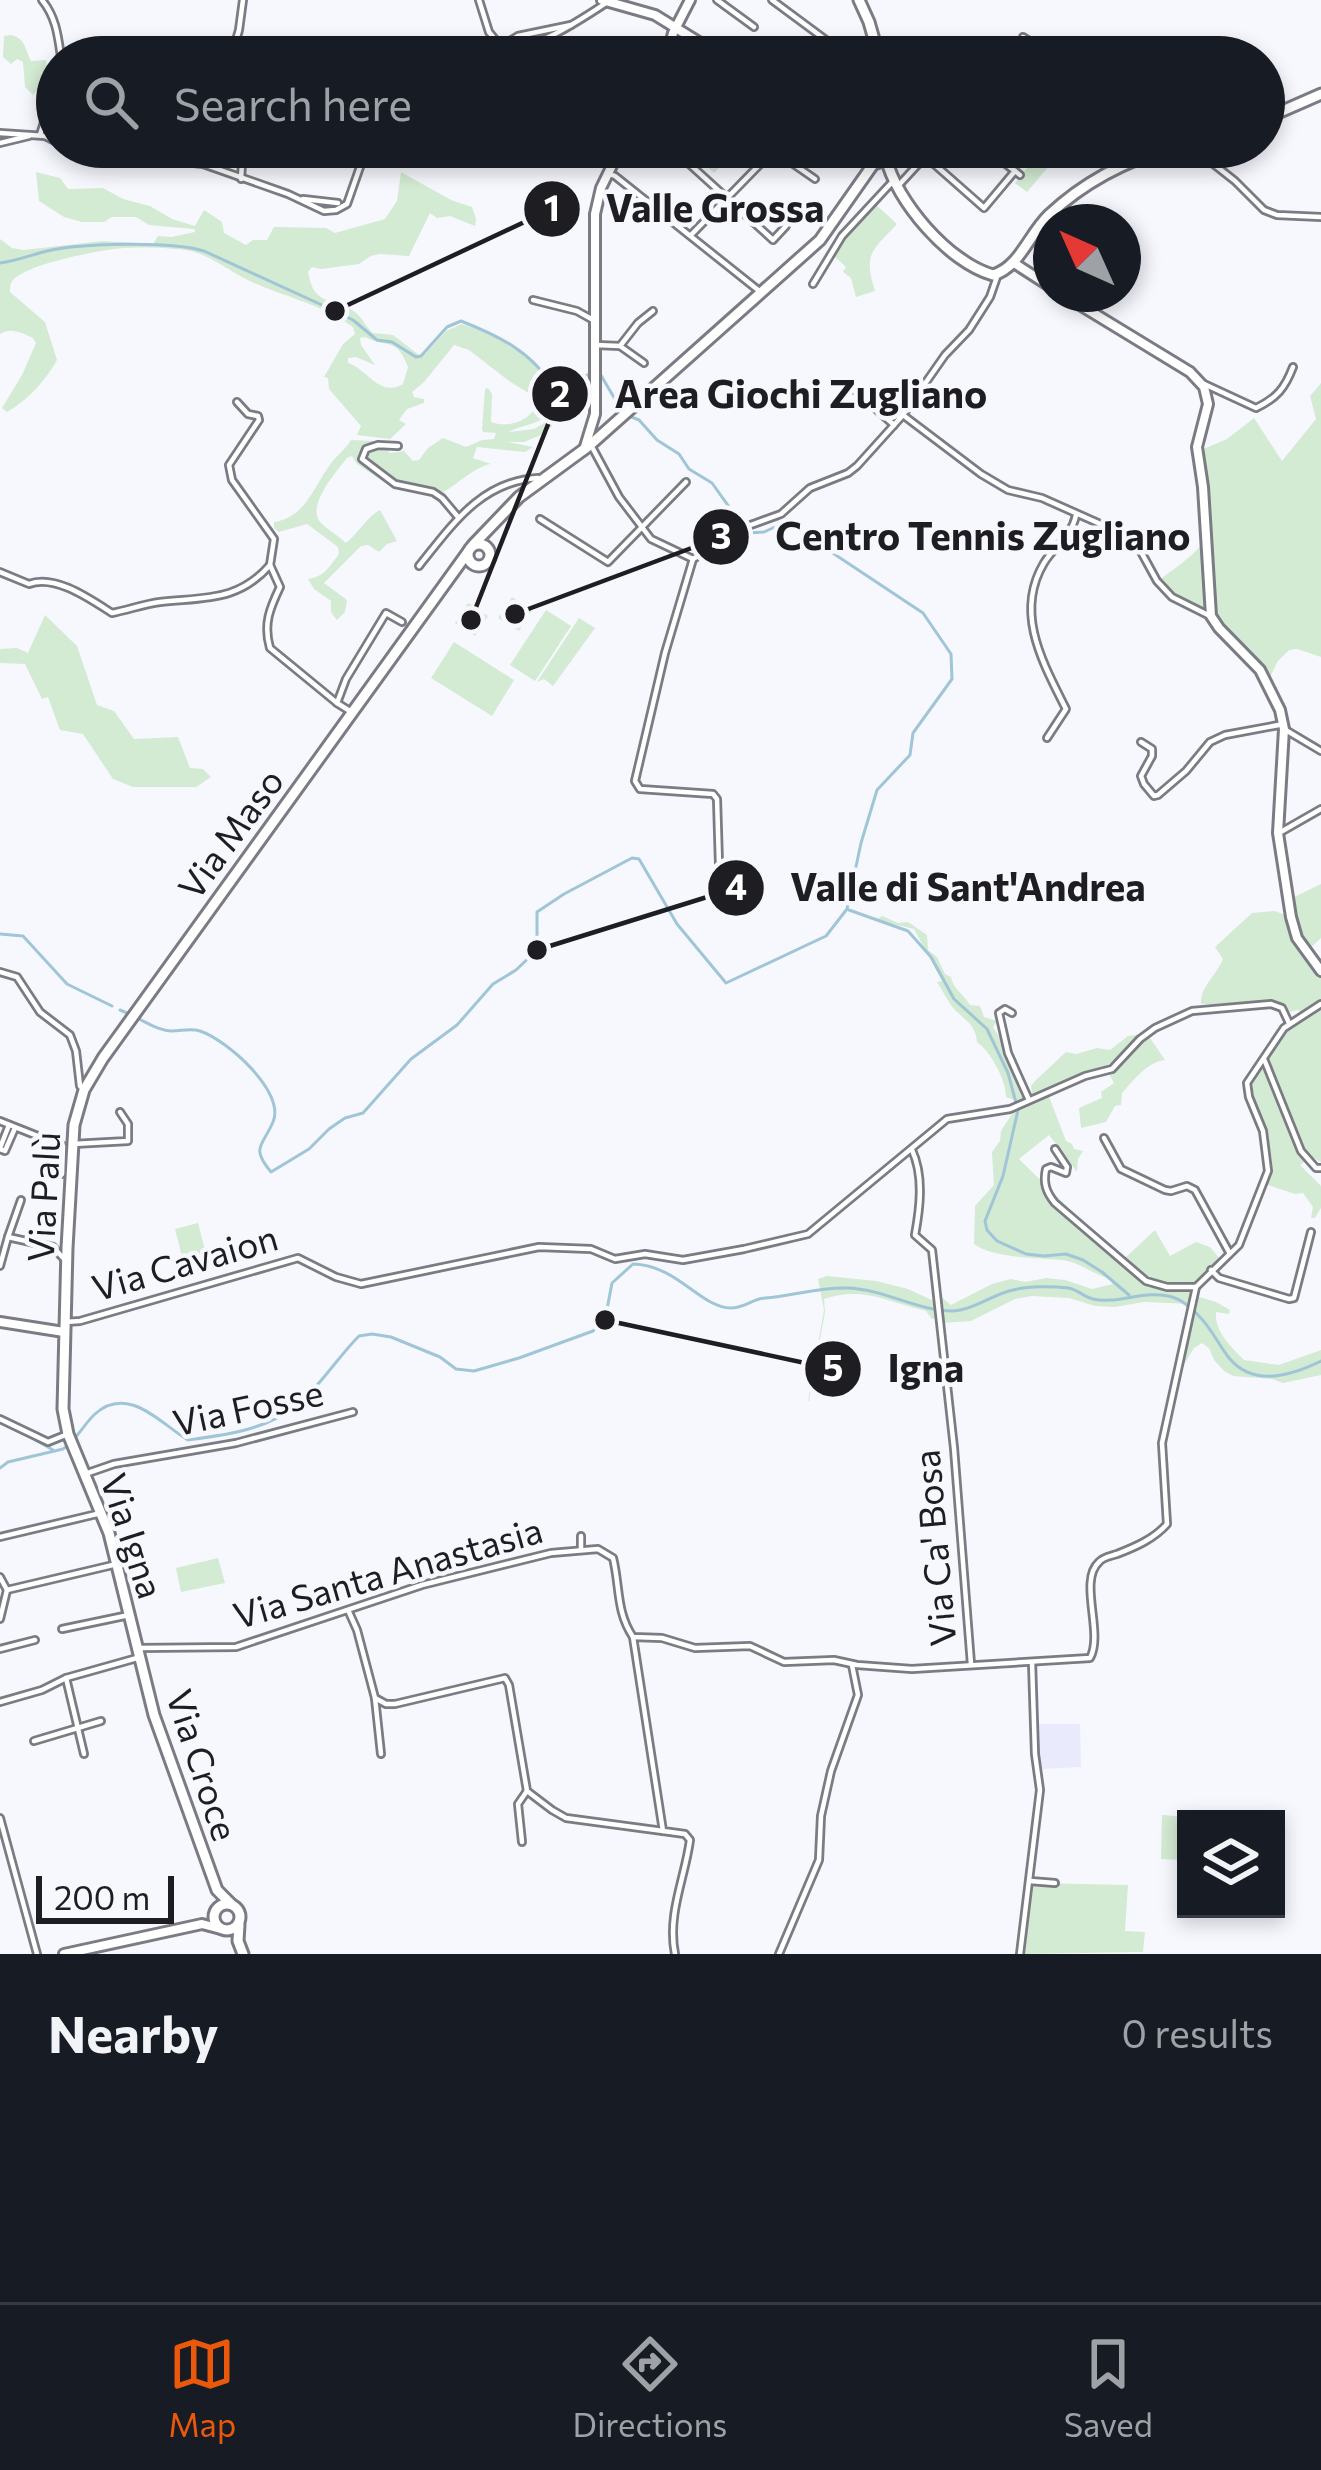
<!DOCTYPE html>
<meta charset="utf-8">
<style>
body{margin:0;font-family:Commissioner,sans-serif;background:#20242c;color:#f1f3f6}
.controls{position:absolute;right:36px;bottom:36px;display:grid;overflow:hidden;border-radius:0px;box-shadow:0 6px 18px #0003}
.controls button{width:108px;height:108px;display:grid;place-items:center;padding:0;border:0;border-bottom:3px solid #363941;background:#171b24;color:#f1f3f6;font:60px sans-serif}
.compass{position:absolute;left:1033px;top:204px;width:108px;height:108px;border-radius:50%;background:#171b24;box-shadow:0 6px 18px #0003;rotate:315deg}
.scale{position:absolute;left:36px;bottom:30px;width:138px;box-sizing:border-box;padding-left:12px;border:6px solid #1e1e22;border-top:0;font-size:33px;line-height:42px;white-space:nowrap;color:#1e1e22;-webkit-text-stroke:9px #f7f8fe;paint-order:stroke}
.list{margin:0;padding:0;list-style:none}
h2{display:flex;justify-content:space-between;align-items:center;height:156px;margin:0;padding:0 48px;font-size:51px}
h2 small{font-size:39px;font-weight:400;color:#9ea1a6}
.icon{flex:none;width:66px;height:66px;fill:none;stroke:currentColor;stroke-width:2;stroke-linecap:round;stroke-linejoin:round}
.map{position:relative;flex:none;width:1321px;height:1954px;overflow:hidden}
.search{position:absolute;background:#171b24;box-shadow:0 6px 18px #0003;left:36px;right:36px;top:36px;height:132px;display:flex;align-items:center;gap:30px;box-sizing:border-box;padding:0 42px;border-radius:66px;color:#9ea1a6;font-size:45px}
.sheet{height:348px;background:#171b24}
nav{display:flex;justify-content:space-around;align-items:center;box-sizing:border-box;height:168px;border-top:3px solid #363941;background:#171b24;font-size:33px;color:#9ea1a6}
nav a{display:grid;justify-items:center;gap:6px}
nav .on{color:#ea580c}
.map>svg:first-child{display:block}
</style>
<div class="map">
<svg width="1321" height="1954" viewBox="0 0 1321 1954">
<rect width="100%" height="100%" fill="#f7f8fe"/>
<polygon fill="#e9eafc" points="1038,1724 1080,1724 1081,1767 1042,1769 1038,1757"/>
<g fill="#d3ead3" fill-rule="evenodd">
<path d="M 10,35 C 25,37 25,49 31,61 L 46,60 L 48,78 L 33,95 L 25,87 L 23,62 L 17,59 L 11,64 L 3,57 L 4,36 Z"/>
<polygon points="706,147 739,147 714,173 698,158"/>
<polygon points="1044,147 1051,154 1045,161 1049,166 1027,192 1015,183"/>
<path d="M 36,172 L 60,178 L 68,189 L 103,188 L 123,199 L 150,206 L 172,219 L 195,226 L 204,210 L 222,222 L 224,233 L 246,245 L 253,240 L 267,240 L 274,227 L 326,228 L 335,233 L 385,219 L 397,201 L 401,172 L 451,200 L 472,207 L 476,219 L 475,226 L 450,216 L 437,218 L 430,213 L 409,256 L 380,254 L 371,256 L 359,264 L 321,269 L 312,267 L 308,272 C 314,305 327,296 352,310 C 362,316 364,325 373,333 L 393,335 L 419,355 L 425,354 L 446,331 L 462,324 C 496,335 540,355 552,393 C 553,399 556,405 552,411 C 543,424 520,425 509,432 L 534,429 L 548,421 L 553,425 L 546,433 L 524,442 L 508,442 L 533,447 L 525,452 L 477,447 L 473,458 L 491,464 C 472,468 460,483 443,492 L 399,481 L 372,468 L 384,482 L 357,464 L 352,456 L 347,458 C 336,472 305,507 321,523 C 328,530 339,536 346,543 C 359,533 366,517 380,510 L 397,541 L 387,544 L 379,552 L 368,545 L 361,546 L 324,583 L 347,600 L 345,612 L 337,620 L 331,612 L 331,601 L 314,589 L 308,579 C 324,577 330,566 339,554 L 338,547 L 307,524 L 279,532 L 274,528 L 274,522 C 307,517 314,485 332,462 C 338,454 346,449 351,440 L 375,441 L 361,450 L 360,459 L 368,461 L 367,454 L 372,451 L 386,449 L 390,453 L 404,451 L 413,461 L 419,460 L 428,448 L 443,438 L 466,447 L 482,440 L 494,439 L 496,433 L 483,432 L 482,429 L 485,389 L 488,388 L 492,394 L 491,422 C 510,429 534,420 538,399 L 509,381 L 469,350 L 454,345 L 424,382 L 412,392 L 414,397 L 424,399 L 424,403 L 407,409 L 399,420 L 406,424 L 390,439 L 357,435 L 361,426 L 329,389 L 328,378 L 324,377 L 343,344 L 355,334 L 353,327 C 321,304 284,297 250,281 C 231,272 211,256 191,251 C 171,247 128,246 107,250 C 88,253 19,266 11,283 C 10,286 10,289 10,292 L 45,322 L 57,360 C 46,380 27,401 7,412 L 2,408 L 22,375 L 36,343 L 33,338 C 22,333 11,327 0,334 L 0,239 L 12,248 L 24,250 L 102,241 L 153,244 L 158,236 L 171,237 L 195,232 L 194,229 L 149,225 L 136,217 L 112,217 L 104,222 L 82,222 L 64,217 L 39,201 ZM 365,337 C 388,349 396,336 408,367 L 403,384 C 379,398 368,369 348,363 L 348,358 L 356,357 L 375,365 L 361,345 L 360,338 Z"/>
<path d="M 874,203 L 897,224 C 872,251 863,253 875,291 L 856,297 L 851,278 L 843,272 L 846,267 L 832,254 Z"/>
<path d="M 1321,383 L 1321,657 L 1297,649 L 1289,650 L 1278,661 L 1269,679 L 1204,613 L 1172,597 L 1158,581 C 1172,570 1191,558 1202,544 C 1218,524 1205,474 1201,450 L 1227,439 L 1254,418 L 1282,461 L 1316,419 L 1310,396 Z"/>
<polygon points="512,597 532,610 519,631 498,618"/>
<polygon points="468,603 488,616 475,636 455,623"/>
<polygon points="546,610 571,626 535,681 510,665"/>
<polygon points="45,615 77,646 97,705 114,711 134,739 178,737 190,768 203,769 211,777 196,787 133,787 113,779 83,734 60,730 48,697 42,699 25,664 0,663 0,649 17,648 28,653"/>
<polygon points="579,618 595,628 553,686 544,679 537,682"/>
<polygon points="454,642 514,680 492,716 431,678"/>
<polygon points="1321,884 1321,938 1307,951 1303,945 1290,899"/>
<path d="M 1275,911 L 1287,916 L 1321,974 L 1321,1002 L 1304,1015 L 1298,1010 L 1289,1012 L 1276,1001 L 1254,1005 L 1201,1004 C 1200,987 1216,976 1223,959 L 1215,947 L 1252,913 Z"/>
<path d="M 882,916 L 898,923 L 908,922 L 927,935 L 928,950 L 937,957 L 945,974 L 951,977 C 953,989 964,994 970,1005 L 980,1006 L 984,1017 L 997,1021 L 993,1027 L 1006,1048 L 1021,1096 L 1032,1094 L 1031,1086 L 1035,1081 L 1066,1052 L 1076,1054 L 1097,1048 L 1110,1050 L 1128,1036 L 1145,1034 L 1105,1067 L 1019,1102 L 1006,1097 C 1006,1081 992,1053 977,1042 C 976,1025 966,1021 954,1009 C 948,1002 943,991 937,982 L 942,981 L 914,929 L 876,920 Z"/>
<path d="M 1321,1008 L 1321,1162 L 1312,1157 L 1300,1165 L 1321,1186 L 1321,1208 L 1315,1218 L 1311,1218 L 1313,1207 L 1303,1193 L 1295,1194 L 1265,1184 C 1277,1154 1260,1120 1248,1093 L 1250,1080 L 1288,1027 Z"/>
<path d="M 1148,1035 L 1165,1060 C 1148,1061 1133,1081 1122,1093 L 1121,1105 L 1115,1106 L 1106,1122 L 1081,1128 L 1079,1108 L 1102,1098 L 1101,1092 L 1114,1083 L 1109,1074 L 1110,1067 Z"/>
<path d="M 1048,1094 L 1066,1141 L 1072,1144 L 1074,1149 L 1083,1151 L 1078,1159 L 1077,1172 L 1049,1135 L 1019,1159 L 1082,1221 L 1085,1229 L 1123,1260 L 1155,1230 L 1170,1256 L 1196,1242 L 1210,1247 L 1220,1259 L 1203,1276 L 1193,1304 L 1144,1302 L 1115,1307 L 1095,1306 L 1069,1298 L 1032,1296 L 1015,1299 L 971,1321 L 943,1323 L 940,1296 L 951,1305 L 992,1284 L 1011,1279 L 1025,1282 L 1046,1278 L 1065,1280 L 1092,1289 L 1113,1284 L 1108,1278 C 1092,1274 1078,1261 1061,1260 C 1038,1258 992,1258 974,1244 L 975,1206 L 994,1185 L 992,1152 L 1000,1141 L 1001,1131 L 1017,1106 Z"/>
<polygon points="198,1223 210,1269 187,1275 175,1229"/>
<path d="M 827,1276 L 876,1281 L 908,1289 L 936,1302 L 938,1317 L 932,1319 L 926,1311 C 887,1302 863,1286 824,1299 L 825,1312 L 809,1401 L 808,1401 L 824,1310 L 818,1279 Z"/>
<path d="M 1199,1297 L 1216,1302 L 1230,1310 L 1229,1314 L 1216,1312 C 1214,1331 1231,1347 1244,1360 L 1279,1365 L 1321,1350 L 1321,1375 L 1283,1383 L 1272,1379 L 1233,1376 L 1224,1371 L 1214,1360 L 1209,1348 L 1202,1343 L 1194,1348 L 1181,1370 Z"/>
<polygon points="218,1558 225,1583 181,1592 176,1568"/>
<polygon points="1162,1815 1163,1815 1216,1819 1186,1819 1186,1860 1161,1859"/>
<polygon points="1034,1883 1128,1885 1125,1931 1145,1932 1143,1952 1023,1954"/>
</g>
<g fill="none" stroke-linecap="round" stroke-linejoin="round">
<g stroke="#a0c5d6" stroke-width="3">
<path d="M 0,263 C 16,261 31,255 47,251 C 81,243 172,241 204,251 L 335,311 L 353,320 L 377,340 L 392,342 L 416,357 L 421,356 L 447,327 L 461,321 C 499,336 533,352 554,389 L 590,374"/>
<polyline points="599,372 622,411"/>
<polyline points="629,416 639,420 657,440 679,454 689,469 712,483 742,525"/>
<polyline points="849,910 908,931 931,957 954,999 987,1029 1008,1073 1018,1110 1003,1176 985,1221 987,1230 997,1241 1026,1254 1044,1256 1066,1254 1083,1260 1102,1272 1129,1295"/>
<polyline points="0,934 23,936 67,984 112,1006"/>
<polyline points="120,1010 127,1013"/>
<path d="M 137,1018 C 148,1023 159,1031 172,1031 C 182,1031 190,1028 200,1031 C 227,1040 286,1092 273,1122 C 263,1146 250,1147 271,1172 L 309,1149 L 329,1129 L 345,1118 L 363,1113 L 411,1059 L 457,1025 L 493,984 L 516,970 L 537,950 L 537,912 L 564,894 L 632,858 L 639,859 L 677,924 L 726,983 L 826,936 L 847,909 L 861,843 L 877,790 L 910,755 L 913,733 L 952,679 L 951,654 L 923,613 L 786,522 L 764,532 L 748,533"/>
<polyline points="20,1431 53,1450"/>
<path d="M 0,1468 L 8,1462 L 63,1449 C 77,1440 83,1425 95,1414 C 128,1384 161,1424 188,1440 C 225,1435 266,1430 295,1406 C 320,1387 337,1358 359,1336 L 372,1334 L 391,1337 L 440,1357 L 456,1369 L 474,1371 L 519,1358 L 593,1331 L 605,1320 L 612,1283 L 633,1264 C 677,1265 701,1308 731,1308 C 744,1308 753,1299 765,1298 C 792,1296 819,1287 847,1288 C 884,1289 917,1311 953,1311 C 974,1310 993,1294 1013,1290 C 1029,1286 1052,1286 1068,1288 C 1077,1289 1084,1297 1093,1299 C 1117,1305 1147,1288 1175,1298 C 1183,1301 1191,1308 1197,1314 C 1211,1327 1218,1344 1229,1358 C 1254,1388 1292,1375 1321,1361"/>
</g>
<g stroke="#7b7b84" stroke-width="10">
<g id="minor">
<path d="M 42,0 C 56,17 58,36 61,57"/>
<polyline points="479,0 489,32 498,43"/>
<polyline points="717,0 754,27"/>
<polyline points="772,0 849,57"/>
<polyline points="1023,37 1054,57"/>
<polyline points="500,55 498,48 518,36 571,25"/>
<polyline points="231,57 239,30 243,0"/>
<path d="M 486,57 C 534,49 567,29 606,3"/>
<polyline points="0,133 45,136 57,142"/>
<polyline points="40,135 57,80"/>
<polyline points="0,143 29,136"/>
<polyline points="63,147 82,158 94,160 128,156 203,164 288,194 324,211 336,210 347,204 367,147"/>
<polyline points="1065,147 1074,147"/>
<polyline points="1086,147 1105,166"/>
<polyline points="1192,147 1235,181 1264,210 1277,215 1321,217"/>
<polyline points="674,150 773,240 786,226"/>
<polyline points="925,156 984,208 1015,171"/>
<polyline points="998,158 1020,175"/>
<polyline points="607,173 615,176 758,290"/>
<polyline points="241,179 243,147"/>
<polyline points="898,186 934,147"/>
<polyline points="303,199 338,203"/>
<polyline points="691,235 772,152 776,152 815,179"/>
<polyline points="813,284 842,236 894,180"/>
<polyline points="533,300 577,311 595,321"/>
<polyline points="596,345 620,346 638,323 653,311"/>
<polyline points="620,346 644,363"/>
<path d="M 1202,383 L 1256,408 C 1277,398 1285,388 1293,367"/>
<polyline points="856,391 894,425"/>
<path d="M 237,402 L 248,414 L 258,416 L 259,420 L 229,465 L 232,480 L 274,539 L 270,565 L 280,587 C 270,608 263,624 270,648 L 337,703"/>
<polyline points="903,415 981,474 1008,490 1042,498 1134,539 1157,581 1172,597 1210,616"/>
<polyline points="398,446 378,445 366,449 362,459 395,484 433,492 442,498 458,517"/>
<polyline points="592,447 619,497 651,539 693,559"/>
<polyline points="540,519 608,562 686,482"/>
<polyline points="693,559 748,526 781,514 810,488 848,473 857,466 903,415 945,355 969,330 990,297 998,274"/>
<polyline points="693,559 665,653 635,781 640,789 713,794 717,799 719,864"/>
<path d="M 419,566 C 452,525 481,481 538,478"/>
<path d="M 0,572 L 29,584 C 55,574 90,599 112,613 C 128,610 144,604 160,602 C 204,597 238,602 270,565"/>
<polyline points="353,713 337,703 346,679 386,613 402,622"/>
<polyline points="1284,729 1321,751"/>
<path d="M 1047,738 L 1066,709 C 1043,663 1014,613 1044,563 C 1054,546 1072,536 1076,515"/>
<polyline points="1141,742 1152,749 1152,756 1141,776 1144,784 1154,796 1158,795 1186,771 1210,742 1225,735 1284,724"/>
<polyline points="1279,833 1321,809"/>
<polyline points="0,972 17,977 40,1012 70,1035 76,1051 80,1086 84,1090"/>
<polyline points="1012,1013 1005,1009 999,1013 1008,1053 1029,1100"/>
<polyline points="1264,1059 1301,1151 1316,1168 1321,1168"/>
<polyline points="0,1121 63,1146 62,1174"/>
<polyline points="1104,1138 1121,1169 1165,1190 1171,1191 1187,1186 1195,1190 1229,1252"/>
<polyline points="73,1144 128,1141 128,1124 120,1112"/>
<polyline points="0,1148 9,1125"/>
<polyline points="0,1149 5,1151 15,1128"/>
<path d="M 1055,1149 L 1067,1167 L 1066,1173 L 1051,1167 L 1046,1169 C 1043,1183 1046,1192 1055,1203 L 1146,1281 L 1167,1287 L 1196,1287"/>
<path d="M 912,1150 C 924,1176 920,1208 915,1235 L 932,1250 L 954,1448 L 971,1664"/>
<polyline points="8,1237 21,1200"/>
<polyline points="0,1266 8,1237 53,1247 66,1261"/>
<polyline points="1211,1270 1219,1278 1289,1299 1294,1298 1311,1232"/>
<polyline points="65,1322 80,1321 298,1258 336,1277 361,1284 539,1247 591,1249 615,1259 645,1254 683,1260 744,1249 808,1234 947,1119 1010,1109 1085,1076 1112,1069 1140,1039 1155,1028 1192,1011 1271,1004 1282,1008 1289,1023"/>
<polyline points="0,1419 48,1442 68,1434"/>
<polyline points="85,1474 114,1464 236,1443 353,1412"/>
<polyline points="581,1536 581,1550"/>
<polyline points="0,1537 101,1513"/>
<polyline points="0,1577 7,1590 0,1619"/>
<polyline points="7,1590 117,1564"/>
<polyline points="348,1610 357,1630 375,1698 381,1754"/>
<polyline points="62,1629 129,1615"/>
<path d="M 633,1637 L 663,1831 L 685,1834 L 690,1840 C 685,1878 667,1914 675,1954"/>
<path d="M 139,1648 L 236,1647 L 422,1585 L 551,1553 L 598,1549 L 613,1558 C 620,1586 616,1612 633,1637 L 662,1638 L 695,1648 L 750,1646 L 784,1662 L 834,1660 L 857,1665 L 912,1669 L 1090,1658 C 1104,1633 1078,1581 1099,1562 C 1103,1557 1111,1556 1117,1554 C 1135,1547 1154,1539 1167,1524 L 1162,1443 L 1196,1287 L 1239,1245 L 1268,1171 L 1263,1131 L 1249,1097 L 1247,1083 L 1284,1028 L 1321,1004"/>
<polyline points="0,1649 35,1640"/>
<polyline points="66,1678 84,1754"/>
<polyline points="375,1698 386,1704 395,1704 505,1678 509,1685 527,1791 552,1810 566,1818 663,1831"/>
<polyline points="0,1702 42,1690 66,1678 137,1658"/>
<polyline points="34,1741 101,1721"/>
<polyline points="0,1818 37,1954"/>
<polyline points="522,1842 518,1804 527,1791"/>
<polyline points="1030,1881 1055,1883"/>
<polyline points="779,1954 819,1860 821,1816 831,1771 858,1695 852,1665"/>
<polyline points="1020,1954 1040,1790 1035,1754 1032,1662"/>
</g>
</g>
<g stroke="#7b7b84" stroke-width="14">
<g id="tertiary">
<polyline points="602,0 655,15 723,57"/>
<polyline points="667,57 673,33 690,0"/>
<polyline points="1014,263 1051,287"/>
<polyline points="1062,294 1190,372 1204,387 1208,404 1197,447 1203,487 1211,616 1219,628 1260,670 1280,710 1284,729 1278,833 1291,917 1297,938 1321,971"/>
<polyline points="584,450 595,414 595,214 601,188 621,147"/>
<polyline points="0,1322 64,1332"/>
<polyline points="64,1954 202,1924 221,1929"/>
</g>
</g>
<g stroke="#7b7b84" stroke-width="15">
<g id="secondary">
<polyline points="859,0 869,22 879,57"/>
<polyline points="1264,119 1321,94"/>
<polyline points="866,147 866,158 877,163 886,158 886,147"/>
<path d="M 886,158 C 896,201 949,263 993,275 C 1020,267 1029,234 1049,215 C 1085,181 1127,160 1173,147"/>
<circle cx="479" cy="555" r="11"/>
<polyline points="473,545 519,497 590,445 820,240 874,163"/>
<circle cx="227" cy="1917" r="13"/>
<polyline points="231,1904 217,1890 154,1715 109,1533 68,1434 63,1409 67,1248 74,1125 84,1090 103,1058 468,552"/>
<polyline points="239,1925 238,1941 243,1954"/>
</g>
</g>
<use href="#minor" stroke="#fff" stroke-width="4.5"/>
<use href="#tertiary" stroke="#fff" stroke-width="8"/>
<use href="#secondary" stroke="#fff" stroke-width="9"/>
</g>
<g text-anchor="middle" stroke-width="9" stroke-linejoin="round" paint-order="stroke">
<g font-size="36" fill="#1e1e22" stroke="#f7f8fe">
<text transform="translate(231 834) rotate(-54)" y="13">Via Maso</text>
<text transform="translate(44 1197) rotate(-87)" y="13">Via Palù</text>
<text transform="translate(185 1263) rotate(-16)" y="13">Via Cavaion</text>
<text transform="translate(248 1408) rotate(-12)" y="13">Via Fosse</text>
<text transform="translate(132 1536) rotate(72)" y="13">Via Igna</text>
<text transform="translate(935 1548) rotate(-95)" y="13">Via Ca' Bosa</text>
<text transform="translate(388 1573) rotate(-16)" y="13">Via Santa Anastasia</text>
<text transform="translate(202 1765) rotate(72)" y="13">Via Croce</text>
</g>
</g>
<path fill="none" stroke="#1e1e22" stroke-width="4.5" d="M335 311L552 209M471 620L560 394M515 614L721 537M537 950L736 888M605 1320L833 1369"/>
<g fill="#1e1e22" stroke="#f7f8fe" stroke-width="4.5">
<circle cx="335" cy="311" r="12"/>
<circle cx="471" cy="620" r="12"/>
<circle cx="515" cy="614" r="12"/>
<circle cx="537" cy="950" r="12"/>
<circle cx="605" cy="1320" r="12"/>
<circle cx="552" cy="209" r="30"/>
<circle cx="560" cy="394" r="30"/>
<circle cx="721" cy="537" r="30"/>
<circle cx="736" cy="888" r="30"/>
<circle cx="833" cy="1369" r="30"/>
</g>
<g font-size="36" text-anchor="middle" font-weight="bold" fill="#fff">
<text x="552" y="221">1</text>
<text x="560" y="407">2</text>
<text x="721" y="549">3</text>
<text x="736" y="900">4</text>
<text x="833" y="1381">5</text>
</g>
<g font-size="39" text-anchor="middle" font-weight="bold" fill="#1e1e22" stroke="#f7f8fe" stroke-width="9" stroke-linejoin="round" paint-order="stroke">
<text x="715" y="222">Valle Grossa</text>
<text x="801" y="408">Area Giochi Zugliano</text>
<text x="983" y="550">Centro Tennis Zugliano</text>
<text x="968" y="901">Valle di Sant'Andrea</text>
<text x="926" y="1382">Igna</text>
</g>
</svg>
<div class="controls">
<button><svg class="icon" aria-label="layers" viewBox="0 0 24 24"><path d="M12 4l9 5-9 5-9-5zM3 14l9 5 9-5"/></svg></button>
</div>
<svg class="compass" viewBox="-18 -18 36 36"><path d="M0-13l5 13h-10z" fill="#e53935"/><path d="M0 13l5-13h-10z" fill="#9ea1a6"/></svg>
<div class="scale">200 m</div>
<div class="search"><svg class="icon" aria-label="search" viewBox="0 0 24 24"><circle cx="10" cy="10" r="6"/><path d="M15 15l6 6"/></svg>Search here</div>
</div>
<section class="sheet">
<h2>Nearby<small>0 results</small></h2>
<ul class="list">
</ul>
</section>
<nav>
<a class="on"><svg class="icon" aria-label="map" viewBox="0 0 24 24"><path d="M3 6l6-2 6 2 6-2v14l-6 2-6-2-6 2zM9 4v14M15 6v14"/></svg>Map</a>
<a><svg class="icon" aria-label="directions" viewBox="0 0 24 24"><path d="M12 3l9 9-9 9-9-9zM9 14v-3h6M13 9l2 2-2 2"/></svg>Directions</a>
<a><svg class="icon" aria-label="saved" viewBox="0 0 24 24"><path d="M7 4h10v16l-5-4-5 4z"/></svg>Saved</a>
</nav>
